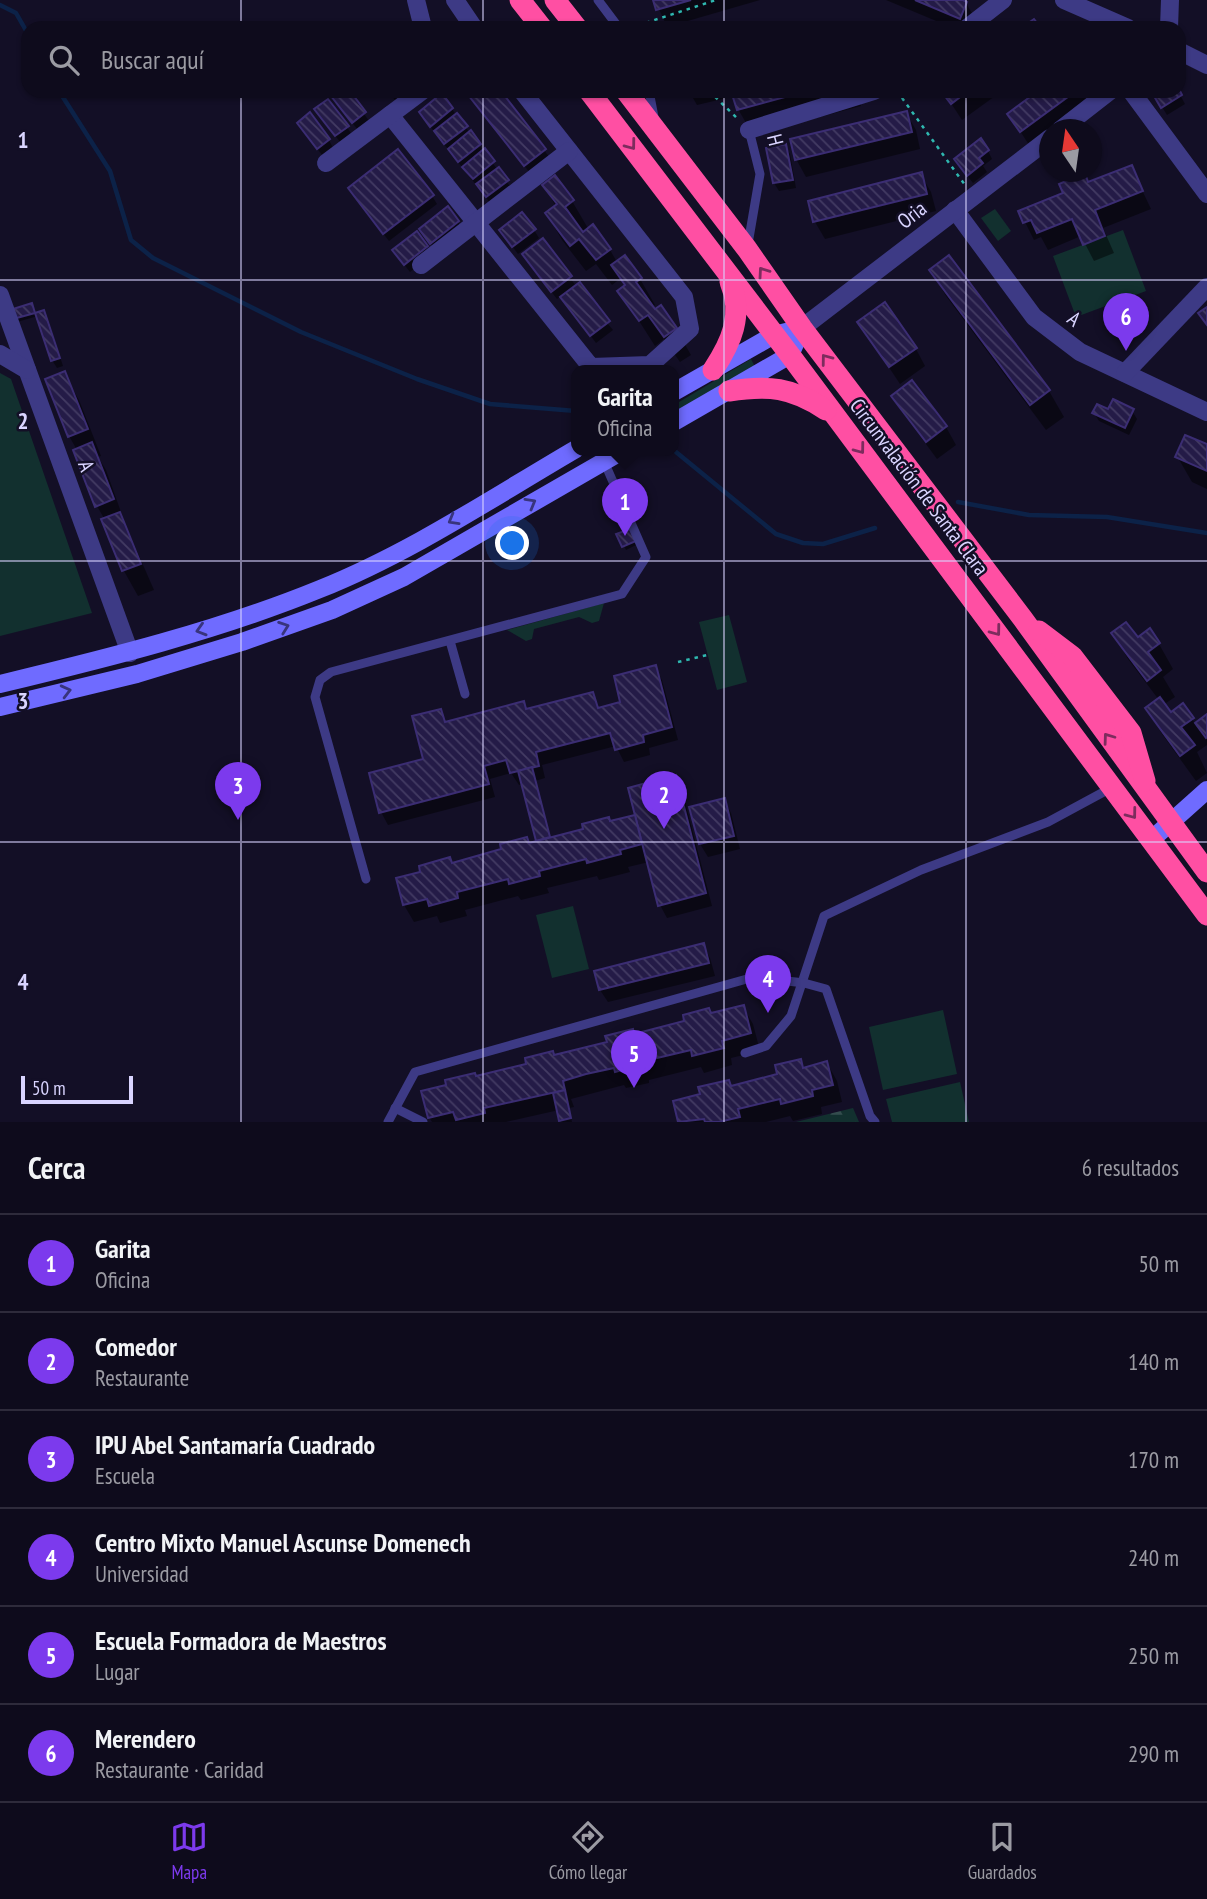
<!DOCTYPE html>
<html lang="es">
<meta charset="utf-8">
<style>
body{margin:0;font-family:"PT Sans Narrow",sans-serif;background:#171425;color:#f1f3f6}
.compass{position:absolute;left:1039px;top:119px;width:63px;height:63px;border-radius:50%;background:#0e0b1c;box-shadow:0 2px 5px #0004;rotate:347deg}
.scale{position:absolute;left:21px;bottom:18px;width:112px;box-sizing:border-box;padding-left:7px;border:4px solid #d9d4ff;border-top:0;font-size:19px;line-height:24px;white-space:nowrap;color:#d9d4ff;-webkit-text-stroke:5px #130f26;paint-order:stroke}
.you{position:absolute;left:513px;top:544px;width:24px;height:24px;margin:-18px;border:5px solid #fff;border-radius:50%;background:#1a73e8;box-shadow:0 0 0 10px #1a73e833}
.badge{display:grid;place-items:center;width:46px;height:46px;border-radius:50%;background:#7c3aed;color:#fff;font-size:23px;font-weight:700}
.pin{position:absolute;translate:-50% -58px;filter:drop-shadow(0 2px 4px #0008)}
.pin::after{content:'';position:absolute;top:37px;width:24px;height:21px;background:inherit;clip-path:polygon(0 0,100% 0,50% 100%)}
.popup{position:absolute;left:571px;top:365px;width:108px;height:91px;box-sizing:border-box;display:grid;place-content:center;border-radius:14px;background:#0e0b1c;filter:drop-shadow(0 2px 5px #0005);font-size:23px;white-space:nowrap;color:#9b9ba3}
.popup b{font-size:26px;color:#f1f3f6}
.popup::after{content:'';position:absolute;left:50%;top:100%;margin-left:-14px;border:14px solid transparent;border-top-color:#0e0b1c}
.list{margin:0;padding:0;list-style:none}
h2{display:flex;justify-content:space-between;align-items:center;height:91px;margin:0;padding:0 28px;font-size:30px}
h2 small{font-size:23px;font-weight:400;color:#9b9ba3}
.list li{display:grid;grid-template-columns:46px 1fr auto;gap:21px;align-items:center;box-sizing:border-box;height:98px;padding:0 28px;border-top:2px solid #2e2b3b}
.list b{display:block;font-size:26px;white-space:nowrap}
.list p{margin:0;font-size:23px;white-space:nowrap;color:#9b9ba3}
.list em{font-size:23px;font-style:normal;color:#9b9ba3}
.icon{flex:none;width:38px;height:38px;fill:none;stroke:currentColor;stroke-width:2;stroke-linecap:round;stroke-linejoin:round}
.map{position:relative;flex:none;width:1207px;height:1122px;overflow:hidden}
.search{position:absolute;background:#0e0b1c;box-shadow:0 2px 5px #0004;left:21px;right:21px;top:21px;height:77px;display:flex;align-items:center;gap:18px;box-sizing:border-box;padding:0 24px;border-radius:21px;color:#9b9ba3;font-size:26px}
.sheet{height:679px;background:#0e0b1c}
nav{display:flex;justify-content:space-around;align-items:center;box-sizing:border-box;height:98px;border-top:2px solid #2e2b3b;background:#0e0b1c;font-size:19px;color:#9b9ba3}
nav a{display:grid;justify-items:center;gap:4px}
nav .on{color:#7c3aed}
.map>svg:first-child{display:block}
</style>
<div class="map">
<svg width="1207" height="1122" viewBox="0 0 1207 1122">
<defs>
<pattern id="forest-firs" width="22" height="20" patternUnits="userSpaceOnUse" patternTransform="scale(1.75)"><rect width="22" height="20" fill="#12302f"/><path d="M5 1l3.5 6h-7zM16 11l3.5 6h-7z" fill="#344d4e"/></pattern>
<pattern id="building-back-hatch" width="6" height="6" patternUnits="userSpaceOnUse" patternTransform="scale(1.75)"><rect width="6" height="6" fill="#241b47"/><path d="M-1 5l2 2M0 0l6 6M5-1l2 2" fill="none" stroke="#433b63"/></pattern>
</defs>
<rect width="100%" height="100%" fill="#130f26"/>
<g fill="#12302f">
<polygon points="995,209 1011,231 998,241 981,218"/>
<polygon points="1123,230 1146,291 1076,317 1053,256"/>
<polygon points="751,359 755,367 674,413 674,405"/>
<polygon points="0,373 11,379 92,613 0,636"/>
<polygon points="604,603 599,621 592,623 579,617 534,629 532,639 526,641 507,630"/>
<polygon points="729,615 747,682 717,690 699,622"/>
<polygon points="573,906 589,969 552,978 536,915"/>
<polygon points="943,1010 957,1074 883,1090 869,1027"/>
<polygon points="960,1082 969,1122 892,1122 886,1099"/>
</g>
<polygon fill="url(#forest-firs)" points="853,1108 859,1122 796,1122"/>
<g fill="#0007">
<polygon points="655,0 760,0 667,27"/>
<polygon points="886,0 958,0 966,3 976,20 972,28 953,28"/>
<polygon points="341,91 348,91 369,121 358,130 338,105"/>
<polygon points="388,91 405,91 406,92 395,100"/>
<polygon points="465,91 499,91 550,158 530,173"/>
<polygon points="689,91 857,91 861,106 753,135 738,109 735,96 697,105"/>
<polygon points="943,91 1002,91 962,120"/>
<polygon points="1041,91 1109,91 1057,130 1050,130 1031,148 1009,114"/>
<polygon points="1178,91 1185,104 1167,115 1156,97"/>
<polygon points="442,96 512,189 491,204 426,121"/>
<polygon points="906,113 916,130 920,149 806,177 796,159"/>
<polygon points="321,118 347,127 352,135 341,143"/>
<polygon points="303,131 329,140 333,148 323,156"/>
<polygon points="785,146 790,154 796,188 779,191 774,183"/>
<polygon points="988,151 992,159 983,166 987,172 973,183 961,168"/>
<polygon points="1131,167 1151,209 1103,228 1114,253 1094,261 1081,236 1048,250 1041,237 1034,240 1020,212"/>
<polygon points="921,175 931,192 936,211 825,239 815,222 810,203"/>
<polygon points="544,185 572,201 589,230 610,250 617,262 640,279 655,305 652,307 676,329 691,355 680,362 664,339 655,346 620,291 626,287 621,278 612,285 596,264 586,271 562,240 547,214 556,207"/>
<polygon points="354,196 432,196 437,204 389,241"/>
<polygon points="458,222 462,230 436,251 426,237"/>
<polygon points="534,230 539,238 518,254 506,238"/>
<polygon points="416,233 432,255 410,272 399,258"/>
<polygon points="543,241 576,286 613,330 596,343 561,296 557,299 529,263"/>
<polygon points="931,271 1049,391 1064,417 1046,430 946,296"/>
<polygon points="33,309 35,315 43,312 48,320 63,366 57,368 52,360 38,316 17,322 15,318"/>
<polygon points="859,322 916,349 925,366 900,384"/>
<polygon points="64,374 79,400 101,456 98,457 106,470 126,526 154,590 138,596 124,571 105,520 97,506 77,450 69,436"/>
<polygon points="912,382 946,427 956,445 937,459 903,413 893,396"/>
<polygon points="1109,411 1132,411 1137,419 1129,435 1099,421 1094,413"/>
<polygon points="1207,446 1207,489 1192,482 1177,456"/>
<polygon points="629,531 636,545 626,550 619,535"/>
<polygon points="1113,633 1159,644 1173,669 1163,677 1175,697 1163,705 1171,715 1192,719 1196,725 1207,716 1207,745 1197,752 1207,773 1196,781 1162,734 1147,709 1159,700 1128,659"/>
<polygon points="655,668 662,680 678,740 649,748 650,755 624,762 616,746 542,765 545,778 535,781 550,839 637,816 675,777 682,790 712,906 667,918 660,905 649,862 628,867 630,872 599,880 597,876 547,888 549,893 521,900 518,896 465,910 467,916 440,923 437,916 414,922 404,905 452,864 539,842 523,784 519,785 511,773 490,779 495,797 388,825 381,812 425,760 441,711 447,723 523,703 528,711 592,694 600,709 623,703"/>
<polygon points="724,800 731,813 740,849 708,857 700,844 692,808"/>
<polygon points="703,945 710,958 715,976 608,1002 600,990"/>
<polygon points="743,1007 753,1024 760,1051 731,1058 732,1065 704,1073 701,1067 649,1080 649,1083 626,1088 624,1085 571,1099 574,1107 569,1108 572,1122 561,1122 559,1110 506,1122 432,1122 429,1117 476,1078"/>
<polygon points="800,1061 805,1069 827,1063 837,1081 842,1102 821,1107 822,1114 793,1121 790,1116 766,1122 679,1122 675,1102 779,1076"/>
</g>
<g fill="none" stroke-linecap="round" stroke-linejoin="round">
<g stroke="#0c2248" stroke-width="4.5">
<polyline points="0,5 16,13 28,34"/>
<polyline points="59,91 110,171 131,240 153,258 301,332 417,379 490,404 576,411"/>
<polyline points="676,452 776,534 803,543 823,544 875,528"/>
<polyline points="958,502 1029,515 1107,517 1207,533"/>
</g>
</g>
<g fill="url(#building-back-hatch)" stroke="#3b2d73" stroke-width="2">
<polygon points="653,0 691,0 656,10"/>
<polygon points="915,0 963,0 967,2 960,19"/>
<polygon points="1034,19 1041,28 1021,28"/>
<polygon points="1179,89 1182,95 1161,108 1154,96 1162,91"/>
<polygon points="338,91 350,91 366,112 352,123 331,96"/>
<polygon points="465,91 501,91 546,149 524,166"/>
<polygon points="731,91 807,91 737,110"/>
<polygon points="941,91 968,91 951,104"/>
<polygon points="1038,91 1076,91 1020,132 1007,114"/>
<polygon points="442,93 453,108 430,127 419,112"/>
<polygon points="328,99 349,126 335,136 314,109"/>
<polygon points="907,111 912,132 795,160 790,139"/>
<polygon points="310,112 330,139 317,149 297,123"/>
<polygon points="457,113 468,126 444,144 434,131"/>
<polygon points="471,130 481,144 458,162 448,149"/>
<polygon points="981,138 989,150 979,158 983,163 967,176 954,159"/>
<polygon points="786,144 793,180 773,183 766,148"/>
<polygon points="485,148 495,161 473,179 462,167"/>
<polygon points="398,149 434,195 383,234 348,188"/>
<polygon points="1132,165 1143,191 1095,210 1105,236 1083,245 1072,219 1037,233 1031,220 1023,223 1018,211 1063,193 1059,184 1085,173 1088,182"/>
<polygon points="499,167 509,180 486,197 476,184"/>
<polygon points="922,172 927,194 813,222 808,201"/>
<polygon points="555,175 574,200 565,207 583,232 593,224 611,249 596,260 579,239 570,246 545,213 557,204 542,185"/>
<polygon points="448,206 459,221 430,244 419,229"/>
<polygon points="522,212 536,229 512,247 499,230"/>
<polygon points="417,231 428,246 404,265 392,250"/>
<polygon points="543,238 572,276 551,292 522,254"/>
<polygon points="625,255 642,278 636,282 655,309 661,305 677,328 664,337 648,315 639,321 617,291 625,285 611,265"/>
<polygon points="949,255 1050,390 1030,405 929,270"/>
<polygon points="580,282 610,321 590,336 560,297"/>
<polygon points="885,302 917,348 889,367 857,322"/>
<polygon points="32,303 35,313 13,319 10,310"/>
<polygon points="1207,307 1207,325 1198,313"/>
<polygon points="44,310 60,358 51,361 35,313"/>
<polygon points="65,371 88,429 68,437 45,379"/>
<polygon points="912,380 947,426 926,442 891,396"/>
<polygon points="1113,399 1134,409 1125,428 1092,413 1097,404 1108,409"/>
<polygon points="1185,435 1207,444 1207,471 1175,457"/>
<polygon points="92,442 114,499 95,507 73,450"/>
<polygon points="120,512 141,564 122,571 101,519"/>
<polygon points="630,529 636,541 622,547 616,534"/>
<polygon points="1126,622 1138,637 1150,628 1160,643 1148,652 1161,670 1147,681 1111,633"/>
<polygon points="656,665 672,727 643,735 644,742 615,750 610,733 536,752 539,766 510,773 506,760 484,766 489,784 379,813 369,773 423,759 412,716 441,709 445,722 524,701 526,709 593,692 598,708 620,702 614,676"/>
<polygon points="1160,697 1171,712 1183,703 1194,718 1181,727 1195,745 1180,756 1145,708"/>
<polygon points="1207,714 1207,737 1206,738 1195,723"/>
<polygon points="532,767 550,837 536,841 518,771"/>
<polygon points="676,775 706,893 658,906 628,788"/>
<polygon points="725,798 734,836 699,844 689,807"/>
<polygon points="635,815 642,844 620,850 621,854 587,863 586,859 539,871 540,876 509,884 508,879 457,892 458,898 429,906 427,899 403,905 396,878 420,872 419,866 450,857 452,863 501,849 500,844 527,837 529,843 583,829 582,824 609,817 610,821"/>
<polygon points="704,943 709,963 599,990 594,971"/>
<polygon points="744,1005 751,1033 722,1041 724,1048 692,1056 691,1050 640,1062 641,1065 615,1072 614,1068 586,1074 563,1081 565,1090 484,1108 485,1113 456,1120 453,1112 428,1118 421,1091 446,1085 445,1080 475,1073 476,1076 526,1064 525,1058 553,1051 554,1055 607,1042 605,1036 633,1029 634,1034 684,1021 683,1015 709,1008 711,1013"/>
<polygon points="801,1059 803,1068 827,1061 833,1085 812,1090 813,1096 781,1104 780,1099 738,1109 740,1117 719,1122 705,1122 704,1119 678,1122 673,1101 700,1094 698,1087 729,1080 731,1086 777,1074 775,1065"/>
<polygon points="565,1090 571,1118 559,1121 553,1093"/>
</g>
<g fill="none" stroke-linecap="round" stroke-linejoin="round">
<g stroke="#2fb8b0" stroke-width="2.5" stroke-dasharray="3.5 5" stroke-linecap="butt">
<polyline points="630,28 716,0"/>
<polyline points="709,91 739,120"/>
<polyline points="897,91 965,185"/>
<polyline points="678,662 707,655"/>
</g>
<g stroke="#3d3a85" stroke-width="9">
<polyline points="598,0 619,28"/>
<polyline points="649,91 654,117"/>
<polyline points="748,244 760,174 749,130"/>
<polyline points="450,641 465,694"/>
<polyline points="366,879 315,697 320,680 331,672 622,594 646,557 599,450"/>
<polyline points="745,1053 766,1046 791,1016 824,916 921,870 1048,822 1111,788"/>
<polyline points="395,1108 423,1122"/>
<polyline points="388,1122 415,1072 754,977 804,983 826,989 870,1116 875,1122"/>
</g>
<g stroke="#3d3a85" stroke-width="18">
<polyline points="416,0 423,28"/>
<polyline points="455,0 474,28"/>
<polyline points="1064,0 1128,28"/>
<polyline points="967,28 1003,0"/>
<polyline points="1169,28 1170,0"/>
<polyline points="1179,51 1207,65"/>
<polyline points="1131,91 1207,194"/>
<polyline points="390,115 591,367 650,365 690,329 684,297 522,91"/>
<polyline points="749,130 874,91"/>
<polyline points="1060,130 1110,91"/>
<polyline points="326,163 422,91"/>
<polyline points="955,210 1034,317 1080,352 1207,412"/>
<polyline points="421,265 569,151"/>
<polyline points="0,295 130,653"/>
<polyline points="802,328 1050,138"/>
<polyline points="0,354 27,370"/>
<polyline points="1125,373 1207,287"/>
</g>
<g stroke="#6f6bff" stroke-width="18">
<polyline points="674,392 774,335 802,328 790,355 674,422"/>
<path d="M 0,684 C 108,658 217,631 320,589 C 410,553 492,498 576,449"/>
<polyline points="0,707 137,674 242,642 332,610 404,577 624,450"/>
<polyline points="1151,840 1207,790"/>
</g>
<g stroke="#ff4fa3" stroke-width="21">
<polyline points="520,0 542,28"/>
<polyline points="555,0 577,28"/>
<polyline points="589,91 790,355 1207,915"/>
<polyline points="626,91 747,249 802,328 1023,619 1207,872"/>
<path d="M 713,370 C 731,343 744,315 730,282"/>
<path d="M 729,391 C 768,385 792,387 826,410"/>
<polyline points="1039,631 1072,656 1131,733 1145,781"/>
</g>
</g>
<defs><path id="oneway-chevron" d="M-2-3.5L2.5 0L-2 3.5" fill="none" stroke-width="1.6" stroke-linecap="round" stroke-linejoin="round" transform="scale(1.75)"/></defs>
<g stroke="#7d2c5e">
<use href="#oneway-chevron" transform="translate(631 145) rotate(53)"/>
<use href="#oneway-chevron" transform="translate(763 272) rotate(-125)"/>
<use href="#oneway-chevron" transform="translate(826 359) rotate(-127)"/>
<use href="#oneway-chevron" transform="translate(860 449) rotate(53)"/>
<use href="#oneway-chevron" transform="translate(996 631) rotate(53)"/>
<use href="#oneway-chevron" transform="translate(1108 738) rotate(-126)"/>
<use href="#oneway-chevron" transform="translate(1132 814) rotate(53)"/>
</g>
<g stroke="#38347d">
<use href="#oneway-chevron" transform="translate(531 503) rotate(-30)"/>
<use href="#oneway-chevron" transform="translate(453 520) rotate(150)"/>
<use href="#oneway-chevron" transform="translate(284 627) rotate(-20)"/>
<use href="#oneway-chevron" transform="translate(201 630) rotate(163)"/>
<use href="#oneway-chevron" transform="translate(66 691) rotate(-14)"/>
</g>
<path fill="none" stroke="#d9d4ff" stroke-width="2" stroke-opacity="0.55" d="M 241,0 L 241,28M 483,0 L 483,28M 724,0 L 724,28M 966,0 L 966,28M 241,91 L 241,1122M 483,91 L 483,1122M 724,91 L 724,1122M 966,91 L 966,1122M 0,280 L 1207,280M 0,561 L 1207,561M 0,842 L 1207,842"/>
<g text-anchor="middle" stroke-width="5" stroke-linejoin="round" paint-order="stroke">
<g font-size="21" fill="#d9d4ff" stroke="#130f26">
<text transform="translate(775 140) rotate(76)" y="7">H</text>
<text transform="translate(912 215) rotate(-38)" y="7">Oria</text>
<text transform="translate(1074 319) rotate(38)" y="7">A</text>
<text transform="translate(86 466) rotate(70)" y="7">A</text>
<text transform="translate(919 487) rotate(53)" y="7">Circunvalación de Santa Clara</text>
</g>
</g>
<g font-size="23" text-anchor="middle" font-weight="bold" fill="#d9d4ff" stroke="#130f26" stroke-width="5" stroke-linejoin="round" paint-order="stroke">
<text x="23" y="148">1</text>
<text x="23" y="429">2</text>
<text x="23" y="709">3</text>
<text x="23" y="990">4</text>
</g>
</svg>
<svg class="compass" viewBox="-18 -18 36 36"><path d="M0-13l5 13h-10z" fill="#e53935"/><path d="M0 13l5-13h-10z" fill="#9b9ba3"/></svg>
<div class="scale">50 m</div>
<div class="you"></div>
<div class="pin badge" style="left:625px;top:536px">1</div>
<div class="popup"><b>Garita</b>Oficina</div>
<div class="pin badge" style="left:664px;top:829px">2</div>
<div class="pin badge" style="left:238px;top:820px">3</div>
<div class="pin badge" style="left:768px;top:1013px">4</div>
<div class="pin badge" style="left:634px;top:1088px">5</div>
<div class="pin badge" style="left:1126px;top:351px">6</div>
<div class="search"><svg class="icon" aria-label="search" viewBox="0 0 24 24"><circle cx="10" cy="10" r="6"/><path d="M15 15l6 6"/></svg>Buscar aquí</div>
</div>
<section class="sheet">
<h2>Cerca<small>6 resultados</small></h2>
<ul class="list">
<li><span class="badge">1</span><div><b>Garita</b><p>Oficina</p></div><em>50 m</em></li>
<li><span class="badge">2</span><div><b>Comedor</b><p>Restaurante</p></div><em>140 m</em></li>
<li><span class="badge">3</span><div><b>IPU Abel Santamaría Cuadrado</b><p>Escuela</p></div><em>170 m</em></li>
<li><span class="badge">4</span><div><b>Centro Mixto Manuel Ascunse Domenech</b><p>Universidad</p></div><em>240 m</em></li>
<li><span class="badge">5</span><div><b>Escuela Formadora de Maestros</b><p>Lugar</p></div><em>250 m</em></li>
<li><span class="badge">6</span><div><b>Merendero</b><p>Restaurante · Caridad</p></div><em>290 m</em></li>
</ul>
</section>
<nav>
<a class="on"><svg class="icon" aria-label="map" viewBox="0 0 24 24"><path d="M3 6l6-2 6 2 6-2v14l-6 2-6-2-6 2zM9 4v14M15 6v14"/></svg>Mapa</a>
<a><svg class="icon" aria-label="directions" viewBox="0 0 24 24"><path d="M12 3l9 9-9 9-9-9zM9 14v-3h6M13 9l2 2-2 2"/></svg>Cómo llegar</a>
<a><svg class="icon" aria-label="saved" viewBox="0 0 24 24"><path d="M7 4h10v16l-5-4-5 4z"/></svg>Guardados</a>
</nav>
